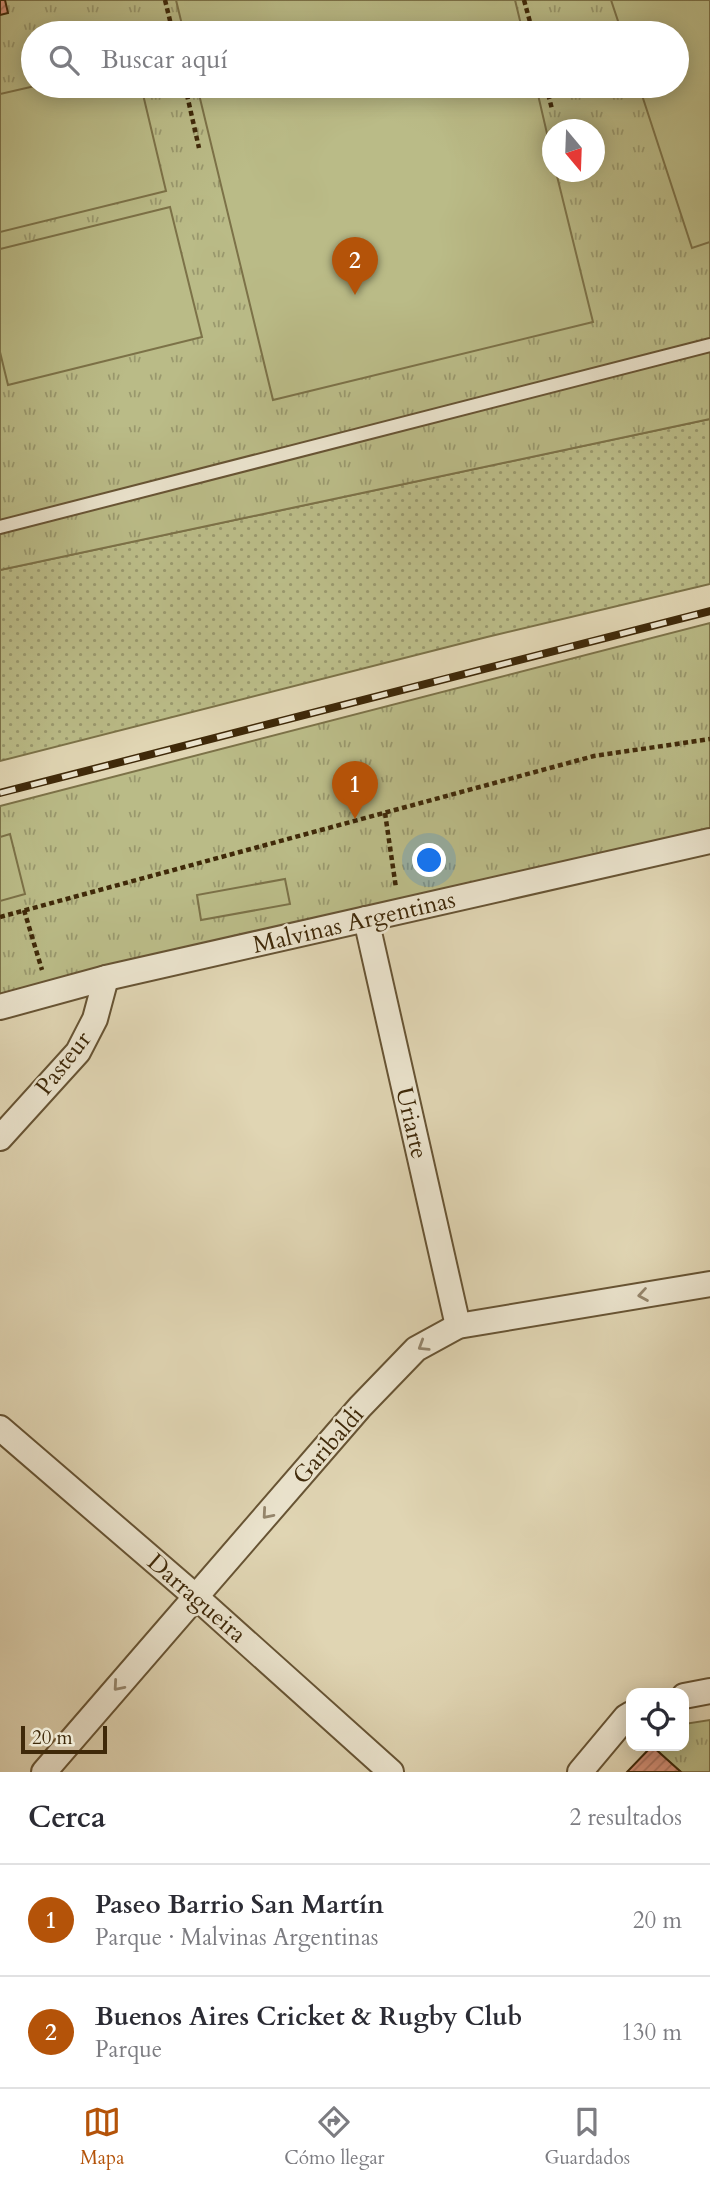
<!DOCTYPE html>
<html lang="es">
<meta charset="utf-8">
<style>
body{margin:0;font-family:Cardo,serif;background:#f7f7f7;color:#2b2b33}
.controls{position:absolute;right:21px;bottom:21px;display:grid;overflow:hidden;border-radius:14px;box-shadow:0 4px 18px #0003}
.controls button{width:63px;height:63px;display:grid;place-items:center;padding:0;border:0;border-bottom:2px solid #e1e1e2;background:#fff;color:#2b2b33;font:35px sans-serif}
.compass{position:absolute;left:542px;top:119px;width:63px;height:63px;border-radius:50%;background:#fff;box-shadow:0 4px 18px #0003;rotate:161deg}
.scale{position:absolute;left:21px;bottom:18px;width:86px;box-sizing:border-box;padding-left:7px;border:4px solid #3f2909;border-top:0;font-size:19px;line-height:24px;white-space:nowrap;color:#3f2909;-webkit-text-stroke:5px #ebe4ce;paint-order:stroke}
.you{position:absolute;left:430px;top:861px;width:24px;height:24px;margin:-18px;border:5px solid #fff;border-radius:50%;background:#1a73e8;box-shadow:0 0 0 10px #1a73e833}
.badge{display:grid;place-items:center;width:46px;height:46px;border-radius:50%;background:#b45309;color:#fff;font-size:23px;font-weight:700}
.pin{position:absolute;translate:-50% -58px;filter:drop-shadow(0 2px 4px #0008)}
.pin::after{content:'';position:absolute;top:37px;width:24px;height:21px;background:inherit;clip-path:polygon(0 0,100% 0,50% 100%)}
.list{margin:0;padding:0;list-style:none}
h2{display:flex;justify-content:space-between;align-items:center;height:91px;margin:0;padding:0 28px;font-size:30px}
h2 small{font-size:23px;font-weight:400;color:#7c7c81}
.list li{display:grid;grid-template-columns:46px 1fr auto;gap:21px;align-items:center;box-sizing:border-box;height:112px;padding:0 28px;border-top:2px solid #e1e1e2}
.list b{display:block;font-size:26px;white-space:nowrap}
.list p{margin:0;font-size:23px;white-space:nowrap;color:#7c7c81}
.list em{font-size:23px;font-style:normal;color:#7c7c81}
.icon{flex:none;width:38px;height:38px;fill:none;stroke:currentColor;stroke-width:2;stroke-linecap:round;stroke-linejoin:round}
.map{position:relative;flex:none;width:710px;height:1772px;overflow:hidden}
.search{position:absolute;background:#fff;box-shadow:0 4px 18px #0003;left:21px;right:21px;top:21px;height:77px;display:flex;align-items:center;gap:18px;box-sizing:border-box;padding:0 24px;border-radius:38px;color:#7c7c81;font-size:26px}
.sheet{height:315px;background:#fff}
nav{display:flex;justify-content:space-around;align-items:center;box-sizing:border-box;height:98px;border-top:2px solid #e1e1e2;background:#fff;font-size:19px;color:#7c7c81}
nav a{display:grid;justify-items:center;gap:4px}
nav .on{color:#b45309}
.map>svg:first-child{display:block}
</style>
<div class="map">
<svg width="710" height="1772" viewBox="0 0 710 1772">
<defs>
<pattern id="grass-dots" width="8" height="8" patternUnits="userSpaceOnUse" patternTransform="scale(1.75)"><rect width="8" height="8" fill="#babb87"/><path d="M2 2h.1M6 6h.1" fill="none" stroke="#99986d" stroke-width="1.8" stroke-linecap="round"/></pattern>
<pattern id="park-tufts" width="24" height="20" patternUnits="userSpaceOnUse" patternTransform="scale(1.75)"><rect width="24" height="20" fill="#babb87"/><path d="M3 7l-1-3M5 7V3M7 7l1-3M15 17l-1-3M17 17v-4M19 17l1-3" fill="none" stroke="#99986d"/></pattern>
<pattern id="building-hatch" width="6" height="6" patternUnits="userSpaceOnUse" patternTransform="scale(1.75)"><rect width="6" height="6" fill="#d79279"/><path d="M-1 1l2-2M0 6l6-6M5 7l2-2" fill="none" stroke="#b07761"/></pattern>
</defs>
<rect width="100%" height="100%" fill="#e0d5b3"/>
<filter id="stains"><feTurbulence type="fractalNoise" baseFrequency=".00286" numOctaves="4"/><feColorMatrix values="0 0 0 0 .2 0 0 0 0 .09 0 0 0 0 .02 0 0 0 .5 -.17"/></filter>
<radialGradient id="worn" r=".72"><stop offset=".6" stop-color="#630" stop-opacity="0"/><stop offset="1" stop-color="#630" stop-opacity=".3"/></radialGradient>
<polygon fill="url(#grass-dots)" stroke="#7c7248" stroke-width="2" points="710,419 710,584 487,637 0,761 0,570"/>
<g fill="url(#park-tufts)" stroke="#7c7248" stroke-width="2" fill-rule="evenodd">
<path d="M 0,0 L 710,0 L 710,419 L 0,570 ZM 33,33 L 677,33 L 677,86 L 33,86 ZM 552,130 L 594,130 L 594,172 L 552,172 Z"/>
<polygon points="710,623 710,832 0,1001 0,806"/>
<polygon points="710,1720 710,1772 681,1772 652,1746 684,1746 684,1724"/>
</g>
<g fill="#babb87" stroke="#7c7248" stroke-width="2">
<polygon points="176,0 515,0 523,33 184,33"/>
<polygon points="611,0 710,0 710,242 692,248 639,86 677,86 677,33 622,33"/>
<polygon points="35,86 141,86 166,191 0,232 0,94"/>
<polygon points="197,86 536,86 552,155 552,172 556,172 593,322 273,400"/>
<polygon points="170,207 202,337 8,385 0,352 0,249"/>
<polygon points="10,834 25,894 0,901 0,837"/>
<polygon points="285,879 290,904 201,920 197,895"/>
</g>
<g fill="url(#building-hatch)" stroke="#3f2909" stroke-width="2">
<polygon points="0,0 5,0 8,13 0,15"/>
<polygon points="652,1746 681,1772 627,1772"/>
</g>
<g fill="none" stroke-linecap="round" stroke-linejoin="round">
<g stroke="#675434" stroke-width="16">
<polyline id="lane" points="0,527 710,345"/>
</g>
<g stroke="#675434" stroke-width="28">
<g id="street">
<polyline points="366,919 458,1326"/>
<polyline points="0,1007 106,978 710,841"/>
<polyline points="0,1138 78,1052 95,1019 106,978"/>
<polyline points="0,1428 195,1596 391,1772"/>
<polyline points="684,1696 710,1691"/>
<polyline points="44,1772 360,1407 416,1349 458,1326 710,1284"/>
<polyline points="580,1772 626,1717 631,1714"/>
</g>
</g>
<g stroke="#3f2909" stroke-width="4.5" stroke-dasharray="5 3.5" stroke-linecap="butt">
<polyline points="165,0 173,33"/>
<polyline points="524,0 533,33"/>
<polyline points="185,86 199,148"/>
<polyline points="546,86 552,109"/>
<polyline points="385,813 396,888"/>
<polyline points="24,910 42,970"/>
<polyline points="0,917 594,756 710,739"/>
</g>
<use href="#lane" stroke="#ebe4ce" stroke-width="12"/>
<use href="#street" stroke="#ebe4ce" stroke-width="24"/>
<g stroke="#3f2909" stroke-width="8">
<polyline id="rail" points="0,793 710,611"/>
</g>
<use href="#rail" stroke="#ebe4ce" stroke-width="5" stroke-dasharray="16" stroke-linecap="butt"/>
</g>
<defs><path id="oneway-chevron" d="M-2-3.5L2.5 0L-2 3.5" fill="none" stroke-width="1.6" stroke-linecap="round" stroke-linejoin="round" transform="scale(1.75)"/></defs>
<g stroke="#95866c">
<use href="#oneway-chevron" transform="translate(643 1295) rotate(171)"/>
<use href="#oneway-chevron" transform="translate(423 1346) rotate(148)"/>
<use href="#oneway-chevron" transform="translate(267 1514) rotate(131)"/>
<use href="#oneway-chevron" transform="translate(118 1686) rotate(131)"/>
</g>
<g text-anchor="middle" stroke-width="5" stroke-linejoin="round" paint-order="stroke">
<g font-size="24" fill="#3f2909" stroke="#ebe4ce">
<text transform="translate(354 922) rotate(-13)" y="8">Malvinas Argentinas</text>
<text transform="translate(63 1063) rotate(-52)" y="8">Pasteur</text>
<text transform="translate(412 1123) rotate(77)" y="8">Uriarte</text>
<text transform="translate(328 1445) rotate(-49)" y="8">Garibaldi</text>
<text transform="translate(197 1598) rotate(41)" y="8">Darragueira</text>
</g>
</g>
<rect width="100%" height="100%" filter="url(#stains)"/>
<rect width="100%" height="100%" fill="url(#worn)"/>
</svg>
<div class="controls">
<button><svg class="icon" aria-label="locate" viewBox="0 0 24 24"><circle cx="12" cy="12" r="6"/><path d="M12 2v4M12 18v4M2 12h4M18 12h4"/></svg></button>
</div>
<svg class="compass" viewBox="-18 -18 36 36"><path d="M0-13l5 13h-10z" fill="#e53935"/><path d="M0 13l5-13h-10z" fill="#7c7c81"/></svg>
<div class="scale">20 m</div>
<div class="you"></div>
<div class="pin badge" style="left:355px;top:819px">1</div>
<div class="pin badge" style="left:355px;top:295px">2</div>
<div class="search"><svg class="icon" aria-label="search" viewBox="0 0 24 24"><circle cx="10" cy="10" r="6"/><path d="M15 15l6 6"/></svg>Buscar aquí</div>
</div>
<section class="sheet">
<h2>Cerca<small>2 resultados</small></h2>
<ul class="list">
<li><span class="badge">1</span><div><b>Paseo Barrio San Martín</b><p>Parque · Malvinas Argentinas</p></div><em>20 m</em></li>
<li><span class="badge">2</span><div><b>Buenos Aires Cricket &amp; Rugby Club</b><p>Parque</p></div><em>130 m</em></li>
</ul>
</section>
<nav>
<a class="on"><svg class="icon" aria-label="map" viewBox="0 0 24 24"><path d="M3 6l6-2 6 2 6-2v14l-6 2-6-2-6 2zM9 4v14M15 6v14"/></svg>Mapa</a>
<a><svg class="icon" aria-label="directions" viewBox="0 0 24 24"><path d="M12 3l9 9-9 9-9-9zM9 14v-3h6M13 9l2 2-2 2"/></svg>Cómo llegar</a>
<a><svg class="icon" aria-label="saved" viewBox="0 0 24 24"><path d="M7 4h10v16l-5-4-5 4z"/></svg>Guardados</a>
</nav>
